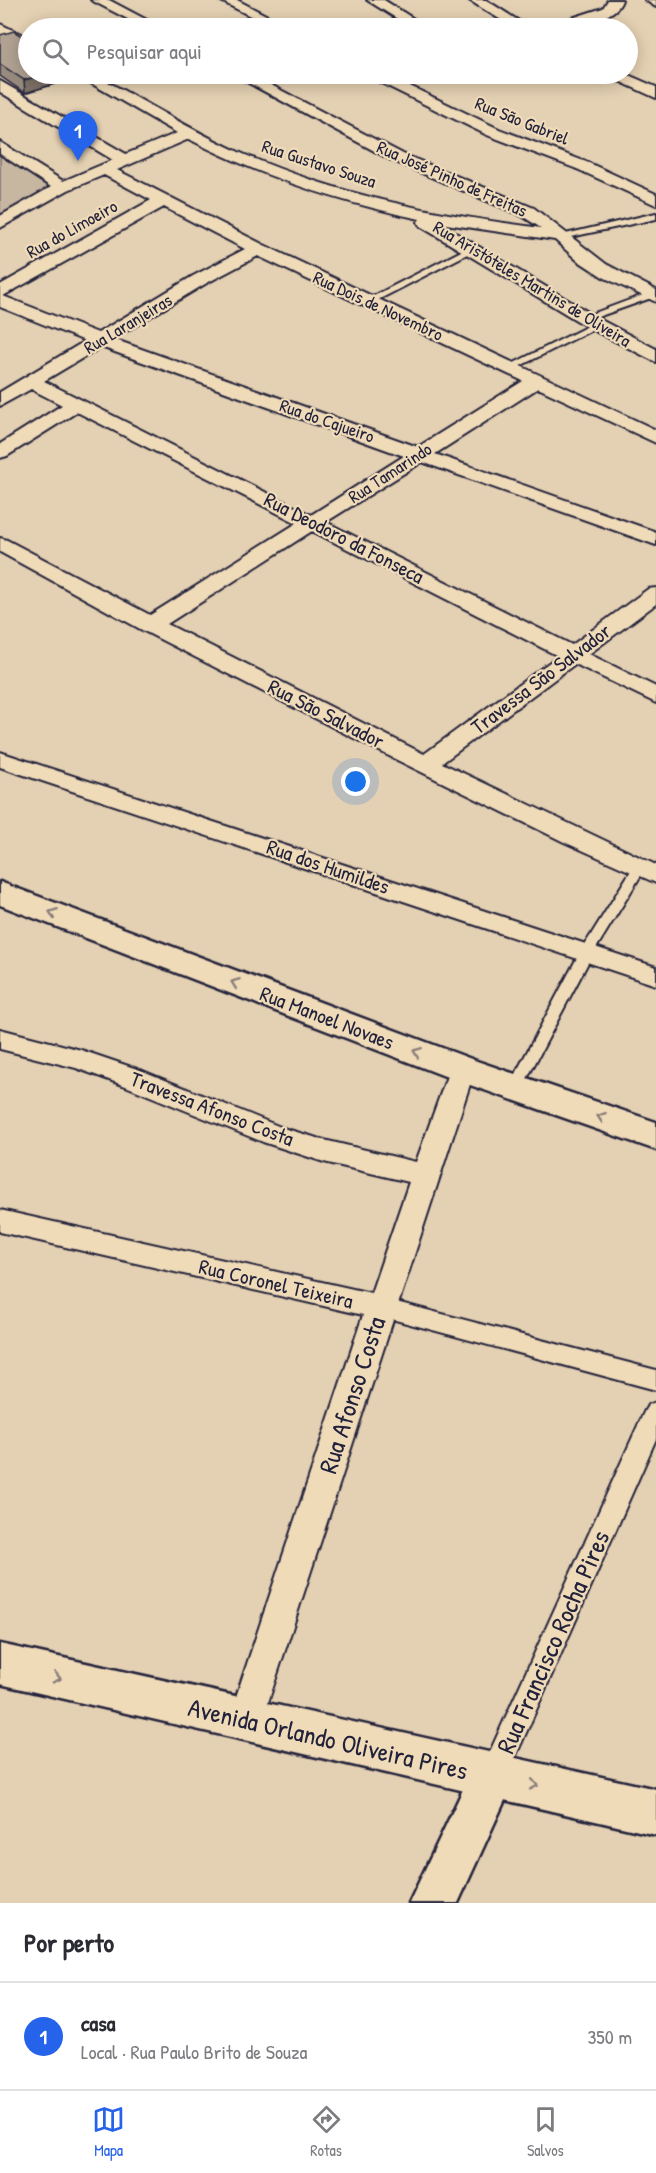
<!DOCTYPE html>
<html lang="pt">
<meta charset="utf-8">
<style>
body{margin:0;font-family:"Patrick Hand",sans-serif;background:#f7f7f7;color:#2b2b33}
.you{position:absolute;left:356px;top:782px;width:21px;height:21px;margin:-15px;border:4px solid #fff;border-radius:50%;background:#1a73e8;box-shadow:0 0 0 9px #1a73e833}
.badge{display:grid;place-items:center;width:39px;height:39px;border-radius:50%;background:#2563eb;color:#fff;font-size:20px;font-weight:700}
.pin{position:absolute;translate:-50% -50px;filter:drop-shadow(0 2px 3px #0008)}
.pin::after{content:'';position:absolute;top:32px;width:21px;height:18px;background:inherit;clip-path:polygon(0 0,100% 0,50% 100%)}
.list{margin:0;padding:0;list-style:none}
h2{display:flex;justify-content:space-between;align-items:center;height:78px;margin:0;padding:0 24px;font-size:26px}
h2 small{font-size:20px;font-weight:400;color:#7c7c81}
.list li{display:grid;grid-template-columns:39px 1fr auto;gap:18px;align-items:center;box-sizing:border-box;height:108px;padding:0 24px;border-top:2px solid #e1e1e2}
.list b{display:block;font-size:22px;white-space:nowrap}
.list p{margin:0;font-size:20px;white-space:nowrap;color:#7c7c81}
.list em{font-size:20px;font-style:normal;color:#7c7c81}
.icon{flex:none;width:33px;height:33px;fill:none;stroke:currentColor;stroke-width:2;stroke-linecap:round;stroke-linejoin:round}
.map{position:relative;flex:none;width:656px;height:1903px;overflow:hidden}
.search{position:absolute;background:#fff;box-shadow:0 3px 15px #0003;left:18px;right:18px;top:18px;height:66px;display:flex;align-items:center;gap:15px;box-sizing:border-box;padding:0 21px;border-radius:33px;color:#7c7c81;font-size:22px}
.sheet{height:186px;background:#fff}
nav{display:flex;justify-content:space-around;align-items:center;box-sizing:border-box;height:84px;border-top:2px solid #e1e1e2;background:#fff;font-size:16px;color:#7c7c81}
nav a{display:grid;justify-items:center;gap:3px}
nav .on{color:#2563eb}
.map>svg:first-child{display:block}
</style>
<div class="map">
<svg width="656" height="1903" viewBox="0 0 656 1903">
<rect width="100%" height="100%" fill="#e4d0b2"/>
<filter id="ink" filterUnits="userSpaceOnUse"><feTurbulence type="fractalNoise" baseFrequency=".0167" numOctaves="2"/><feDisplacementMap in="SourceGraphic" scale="12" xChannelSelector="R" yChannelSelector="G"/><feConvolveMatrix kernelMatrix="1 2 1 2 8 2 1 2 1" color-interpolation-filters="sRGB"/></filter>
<g filter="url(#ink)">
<polygon fill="#c7b6a0" stroke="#746c6e" stroke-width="1.5" points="0,154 51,186 0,217"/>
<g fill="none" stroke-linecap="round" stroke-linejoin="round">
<g stroke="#22223b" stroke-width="4">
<g id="service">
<polygon points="656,213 656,219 561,239 557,236"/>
<polygon points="471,246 479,248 370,304 362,302"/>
<polygon points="651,292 654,293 654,297 589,320 581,318"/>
<polygon points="594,323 602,325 514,369 506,367"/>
<polygon points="640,863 646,867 592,955 521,1090 511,1090 509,1086 579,954 635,864"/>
</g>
</g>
<g stroke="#22223b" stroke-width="4">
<g id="pedestrian">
<polygon points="381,1298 656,1370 656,1390 373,1314 370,1307 373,1300"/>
<polygon points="656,1402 656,1439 503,1785 493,1789 483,1785 479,1776 483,1767 644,1412 648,1405"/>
</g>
</g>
<g stroke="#22223b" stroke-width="4">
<g id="minor">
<polygon points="91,0 109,0 162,28 145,28"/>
<polygon points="219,0 237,0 291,28 274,28"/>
<polygon points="367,0 384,0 428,28 412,28"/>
<polygon points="469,0 486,0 530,28 514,28"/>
<path d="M 608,0 L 622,0 C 616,21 567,30 548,28 L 550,25 L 603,8 Z"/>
<polygon points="645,0 656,0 656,7"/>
<polygon points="0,24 28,37 28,47 0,34"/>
<path d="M 75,74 L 93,74 C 143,100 190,130 241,153 C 336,195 438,215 541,228 L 522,216 L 391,160 L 232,74 L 250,74 L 403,154 L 534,208 L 606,264 L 656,290 L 656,302 L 603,277 L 577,260 L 555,240 L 439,223 L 603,321 L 656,349 L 656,362 L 591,329 L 420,226 L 418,222 L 420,219 C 340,202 262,177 189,139 L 117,170 L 264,245 L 656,430 L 656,443 L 538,388 L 435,454 L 656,532 L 656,545 L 422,462 L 326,522 L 572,645 L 648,589 L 656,588 L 656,604 L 589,654 L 656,687 L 656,703 L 575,664 L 442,763 L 656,865 L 656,883 L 564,842 L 399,761 L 142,630 L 0,552 L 0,538 L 7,540 L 150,615 L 297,523 L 77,412 L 7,456 L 0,458 L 0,444 L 62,405 L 31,389 L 0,406 L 0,392 L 85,341 L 0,307 L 0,285 L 151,200 L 104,175 L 68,190 L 0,228 L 0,216 L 51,187 L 0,154 L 0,142 L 63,181 L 113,160 L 0,92 L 0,81 L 126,154 L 177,133 ZM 164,207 L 245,249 L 193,276 L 98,333 L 3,296 ZM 258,256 L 523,381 L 418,447 L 113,339 L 205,284 ZM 101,347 L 404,456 L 311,515 L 44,381 ZM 312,531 L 558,656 L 424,754 L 167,624 Z"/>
<polygon points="366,74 385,74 499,129 589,163 656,194 656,205 577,169 487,135 369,77"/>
<polygon points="607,74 626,74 656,87 656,98 610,77"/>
<polygon points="0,752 656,967 656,985 0,767"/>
<polygon points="0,1029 81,1050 143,1071 283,1128 324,1140 416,1162 452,1062 462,1059 472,1062 475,1069 262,1721 257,1733 245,1737 233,1733 228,1721 363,1315 0,1232 0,1210 371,1293 409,1182 324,1162 263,1142 123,1085 76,1068 0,1049"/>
</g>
</g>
<g stroke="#22223b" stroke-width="5">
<g id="tertiary">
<polygon points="0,882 474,1060 656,1122 656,1150 450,1078 0,905"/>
<polygon points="493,1754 509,1760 516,1776 458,1903 409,1903 477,1760"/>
</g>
</g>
<g stroke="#22223b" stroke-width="5">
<polygon id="secondary" points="0,1644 656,1789 656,1835 0,1684"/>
</g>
<use href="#service" fill="#f0dbb9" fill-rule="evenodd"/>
<use href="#pedestrian" fill="#f0dbb9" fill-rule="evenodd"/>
<use href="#minor" fill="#f0dbb9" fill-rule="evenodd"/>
<use href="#tertiary" fill="#f0dbb9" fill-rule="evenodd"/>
<use href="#secondary" fill="#f0dbb9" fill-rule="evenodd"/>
</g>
<polygon fill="#988b7e" stroke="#22223b" stroke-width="1.5" points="0,35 71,79 25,93 0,76"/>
<polygon fill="#7c7166" stroke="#22223b" stroke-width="1.5" points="46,74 71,74 71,79 25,93 24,80"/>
<polygon fill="#b1a292" stroke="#22223b" stroke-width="1.5" points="14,31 28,40 28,74 46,74 24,80 0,64 0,35"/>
<defs><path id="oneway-chevron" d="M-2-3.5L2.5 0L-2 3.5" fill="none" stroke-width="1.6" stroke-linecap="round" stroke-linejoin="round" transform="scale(1.5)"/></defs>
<g stroke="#897e7a">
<use href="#oneway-chevron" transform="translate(53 913) rotate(-159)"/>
<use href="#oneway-chevron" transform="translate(235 983) rotate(-159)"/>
<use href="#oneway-chevron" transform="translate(417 1052) rotate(-159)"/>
<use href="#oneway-chevron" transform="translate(601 1117) rotate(-161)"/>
<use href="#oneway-chevron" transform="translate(57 1678) rotate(13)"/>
<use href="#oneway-chevron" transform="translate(534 1785) rotate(12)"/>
</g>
</g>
<g text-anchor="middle" stroke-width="4.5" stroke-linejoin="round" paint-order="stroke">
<g font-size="18" fill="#22223b" stroke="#f0dbb9">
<text transform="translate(522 121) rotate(22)" y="6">Rua São Gabriel</text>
<text transform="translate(319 164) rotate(18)" y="6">Rua Gustavo Souza</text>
<text transform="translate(452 179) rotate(24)" y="6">Rua José Pinho de Freitas</text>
<text transform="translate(72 229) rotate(-29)" y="6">Rua do Limoeiro</text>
<text transform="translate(532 284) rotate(31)" y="6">Rua Aristóteles Martins de Oliveira</text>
<text transform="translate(378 306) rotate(25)" y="6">Rua Dois de Novembro</text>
<text transform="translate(128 324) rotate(-31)" y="6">Rua Laranjeiras</text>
<text transform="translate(327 421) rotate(19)" y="6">Rua do Cajueiro</text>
<text transform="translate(390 473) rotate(-33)" y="6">Rua Tamarindo</text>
</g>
<g font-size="21" fill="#22223b" stroke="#f0dbb9">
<text transform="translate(344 538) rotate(27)" y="7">Rua Deodoro da Fonseca</text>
<text transform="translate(541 679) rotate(-37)" y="7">Travessa São Salvador</text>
<text transform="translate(326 714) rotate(27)" y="7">Rua São Salvador</text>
<text transform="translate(328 867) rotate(19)" y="7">Rua dos Humildes</text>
<text transform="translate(327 1018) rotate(21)" y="7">Rua Manoel Novaes</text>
<text transform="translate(212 1109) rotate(21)" y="7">Travessa Afonso Costa</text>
<text transform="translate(276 1284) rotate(13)" y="7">Rua Coronel Teixeira</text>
</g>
<g font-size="26" fill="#22223b" stroke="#f0dbb9">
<text transform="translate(352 1395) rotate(-72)" y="9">Rua Afonso Costa</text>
<text transform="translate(553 1642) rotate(-66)" y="9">Rua Francisco Rocha Pires</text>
<text transform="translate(328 1739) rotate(13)" y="9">Avenida Orlando Oliveira Pires</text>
</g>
</g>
</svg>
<div class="you"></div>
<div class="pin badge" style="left:78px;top:161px">1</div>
<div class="search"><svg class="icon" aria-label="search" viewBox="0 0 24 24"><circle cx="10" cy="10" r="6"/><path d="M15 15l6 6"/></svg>Pesquisar aqui</div>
</div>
<section class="sheet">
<h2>Por perto<small></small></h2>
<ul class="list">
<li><span class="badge">1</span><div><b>casa</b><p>Local · Rua Paulo Brito de Souza</p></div><em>350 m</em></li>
</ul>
</section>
<nav>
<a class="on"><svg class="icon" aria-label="map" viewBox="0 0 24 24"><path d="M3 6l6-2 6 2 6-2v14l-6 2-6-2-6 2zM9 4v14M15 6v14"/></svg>Mapa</a>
<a><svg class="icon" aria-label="directions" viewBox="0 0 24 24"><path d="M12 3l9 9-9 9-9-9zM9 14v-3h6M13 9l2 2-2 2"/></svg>Rotas</a>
<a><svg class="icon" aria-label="saved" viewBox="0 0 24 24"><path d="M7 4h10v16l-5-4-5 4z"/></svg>Salvos</a>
</nav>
